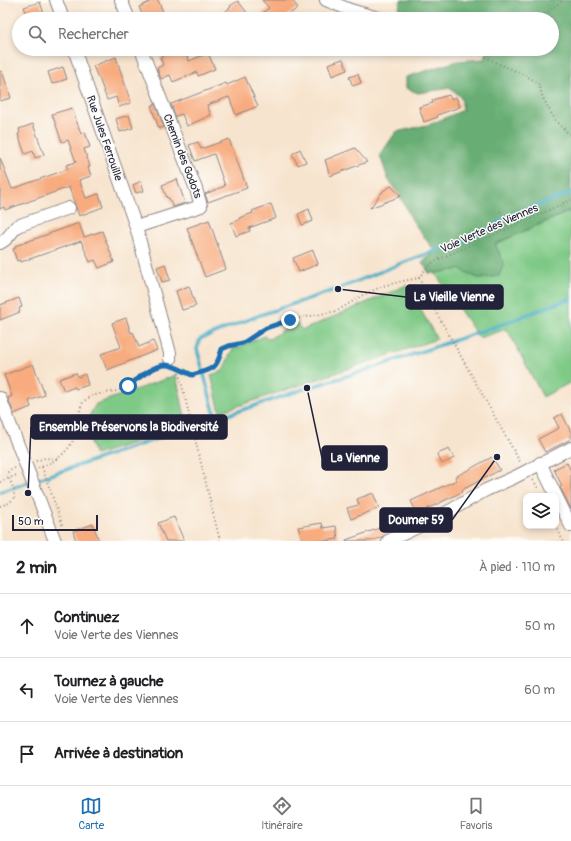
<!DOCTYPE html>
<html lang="fr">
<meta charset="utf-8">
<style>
body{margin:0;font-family:Pangolin,sans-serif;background:#f6f6f6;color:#202124}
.controls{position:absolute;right:12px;bottom:12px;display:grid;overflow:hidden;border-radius:8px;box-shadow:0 2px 6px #0003}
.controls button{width:36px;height:36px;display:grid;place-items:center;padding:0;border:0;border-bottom:1px solid #e0e0e0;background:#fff;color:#202124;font:20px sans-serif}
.scale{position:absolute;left:12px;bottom:10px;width:86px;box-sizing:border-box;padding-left:4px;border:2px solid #22223b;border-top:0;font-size:11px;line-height:14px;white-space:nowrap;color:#22223b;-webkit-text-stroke:3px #fdfcf7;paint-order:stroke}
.stop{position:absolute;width:12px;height:12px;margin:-9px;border:3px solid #1f6fb2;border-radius:50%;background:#fff}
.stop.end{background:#1f6fb2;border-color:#fff;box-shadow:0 1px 4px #0008}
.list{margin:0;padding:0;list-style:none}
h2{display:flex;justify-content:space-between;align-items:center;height:52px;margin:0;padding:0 16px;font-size:17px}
h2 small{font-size:13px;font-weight:400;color:#757577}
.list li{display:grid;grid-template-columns:26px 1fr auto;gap:12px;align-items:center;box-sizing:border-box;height:64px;padding:0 16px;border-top:1px solid #e0e0e0}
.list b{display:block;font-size:15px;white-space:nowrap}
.list p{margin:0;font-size:13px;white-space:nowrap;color:#757577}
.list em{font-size:13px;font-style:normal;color:#757577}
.icon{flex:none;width:22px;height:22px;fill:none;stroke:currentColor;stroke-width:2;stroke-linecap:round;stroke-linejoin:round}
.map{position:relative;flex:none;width:571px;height:541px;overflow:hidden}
.search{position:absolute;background:#fff;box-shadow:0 2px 6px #0003;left:12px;right:12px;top:12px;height:44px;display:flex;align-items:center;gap:10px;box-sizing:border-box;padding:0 14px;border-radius:22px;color:#757577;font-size:15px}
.sheet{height:244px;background:#fff}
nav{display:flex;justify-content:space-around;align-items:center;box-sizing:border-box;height:56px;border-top:1px solid #e0e0e0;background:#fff;font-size:11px;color:#757577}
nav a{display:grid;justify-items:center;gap:2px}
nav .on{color:#1f6fb2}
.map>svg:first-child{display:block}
</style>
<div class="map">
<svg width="571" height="541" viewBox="0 0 571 541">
<rect width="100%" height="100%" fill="#fdfcf7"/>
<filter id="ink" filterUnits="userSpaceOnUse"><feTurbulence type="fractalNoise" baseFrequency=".025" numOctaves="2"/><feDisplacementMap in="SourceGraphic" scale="8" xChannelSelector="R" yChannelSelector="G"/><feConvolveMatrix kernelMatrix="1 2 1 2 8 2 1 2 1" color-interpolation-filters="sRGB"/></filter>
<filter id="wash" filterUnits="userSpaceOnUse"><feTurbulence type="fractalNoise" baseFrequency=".012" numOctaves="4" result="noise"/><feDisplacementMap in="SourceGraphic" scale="16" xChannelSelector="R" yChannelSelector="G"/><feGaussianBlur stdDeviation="0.9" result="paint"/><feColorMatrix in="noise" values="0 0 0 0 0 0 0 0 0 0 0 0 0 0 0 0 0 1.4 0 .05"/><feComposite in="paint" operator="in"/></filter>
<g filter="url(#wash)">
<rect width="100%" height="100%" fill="#f7e4ce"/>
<g fill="#7fc986" stroke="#507660">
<polygon points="571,211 571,382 543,397 507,329 479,338 435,273 460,269 480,279 504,264 495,244"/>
<polygon points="407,285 437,339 220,412 211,375 223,371 232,350 264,336 269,339 295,323 303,330"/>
<polygon points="176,375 187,426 95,455 84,425 96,404"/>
</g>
<polygon fill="#67ad73" stroke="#446857" points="401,0 571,0 571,210 495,244 504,264 499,276 480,279 460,269 435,273 429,273 422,262 435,252 412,220 400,196 388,179 380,155 396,132 431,124 463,110 461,98 451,88 418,93 406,88 406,77 457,61 484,59 487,50 485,49 552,49 552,19 457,19 451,15 412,19 398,11"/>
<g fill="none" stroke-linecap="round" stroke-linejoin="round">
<g stroke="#47aec6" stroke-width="3.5">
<polyline points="216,419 197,349 200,339 260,315 338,289 397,265 451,245 455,246 490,228 506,217 571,193"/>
<polyline points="0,492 307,388 367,370 500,325 555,304 571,299"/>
</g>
</g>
<g id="blocks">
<g fill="#f8ab7e">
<polygon points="154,0 158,0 166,19 144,19 139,7"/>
<polygon points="262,0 292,0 298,8 282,19 255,19 269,8"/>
<polygon points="238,1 252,19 216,19 231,7 230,6"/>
<polygon points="40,2 44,14 29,19 24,7"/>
<polygon points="162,49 184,49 189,61 208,53 215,69 198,76 197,72 173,82 170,75 161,79 157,68 163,65 160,57 164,56"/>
<polygon points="116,57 131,103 119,107 116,97 107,100 99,78 98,78 93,66"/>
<polygon points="343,59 347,70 332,76 328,64"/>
<polygon points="63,67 67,79 52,84 48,72"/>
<polygon points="0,71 2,71 11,98 0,101"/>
<polygon points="358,74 361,83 353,86 349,77"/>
<polygon points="245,77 258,106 236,115 229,97 207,105 211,115 187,126 182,114 175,116 171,104 226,83 227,85"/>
<polygon points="449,95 451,99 456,97 460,107 437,115 438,117 424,122 419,107 433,103 432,100"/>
<polygon points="155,104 164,127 159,129 151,106"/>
<polygon points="72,108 81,134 85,132 90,147 84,149 90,167 88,167 91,176 79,180 86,198 99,194 103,207 79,216 69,187 5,210 4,207 0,209 0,158 12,189 68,169 66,165 76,162 68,140 62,142 52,114"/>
<polygon points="129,115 133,128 120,132 116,119"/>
<polygon points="33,124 44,155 35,158 33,151 25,154 18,134 20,133 19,129"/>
<polygon points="229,139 247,188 208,202 205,194 225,186 214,154 195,161 189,145 198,142 201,149"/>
<polygon points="355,148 367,162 330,176 325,160"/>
<polygon points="300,149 306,162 298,165 292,154"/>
<polygon points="177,179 185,203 173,207 169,198 167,198 162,185"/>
<polygon points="141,181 144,191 136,193 133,185"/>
<polygon points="391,186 401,196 370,208 383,191"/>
<polygon points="271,204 276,218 249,228 250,231 236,236 231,223 239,220 239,218 253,213 252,211"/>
<polygon points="309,209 313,221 302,225 298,214"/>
<polygon points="209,220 226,269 205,277 187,228"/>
<polygon points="79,223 84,237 102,231 114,262 99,268 95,260 90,262 81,241 21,262 20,260 17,261 13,249 16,248 15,246"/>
<polygon points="313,250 318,264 299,272 293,258"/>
<polygon points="165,264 170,280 162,282 157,267"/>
<polygon points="189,286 196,306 182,310 176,291"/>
<polygon points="19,298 22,307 19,308 20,312 0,320 0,305"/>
<polygon points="126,318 131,333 133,332 139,347 153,341 157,350 107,370 101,354 121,347 112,323"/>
<polygon points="33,364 45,395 29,401 31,407 14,414 8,398 12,396 4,375"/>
<polygon points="76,373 78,377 85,374 88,385 76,389 75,387 64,391 59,379"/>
<polygon points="562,414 571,432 571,439 545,452 538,439 559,428 554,418"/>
<polygon points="449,449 454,458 442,464 437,454"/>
<polygon points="492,457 500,470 462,490 463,491 460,493 427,509 429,513 419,518 411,501 457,480 455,477"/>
<polygon points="567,463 571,471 571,509 560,487 562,486 554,469"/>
<polygon points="373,493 379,508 351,519 347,508 359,505 357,499"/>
<polygon points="174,517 184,541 166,541 158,523"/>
<polygon points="322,523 323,528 336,526 338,539 324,541 303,541 298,527"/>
<polygon points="394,523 396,529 382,537 371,541 346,541 346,540"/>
<polygon points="93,524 99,541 76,541 73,531"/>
</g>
</g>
</g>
<g filter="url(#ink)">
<use href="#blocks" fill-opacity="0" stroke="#8c8384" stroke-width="1"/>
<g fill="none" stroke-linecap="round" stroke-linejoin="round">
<g stroke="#8c8384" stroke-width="14">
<g id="minor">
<polyline points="56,0 63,19"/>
<polyline points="121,0 129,19"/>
<polyline points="326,0 350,10 382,19"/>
<polyline points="74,49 136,227"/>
<polyline points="141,49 196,189 201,206 136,227 170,353 170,359"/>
<path d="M 0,243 C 9,239 11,232 17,226 L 69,208"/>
<polyline points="0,398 55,541"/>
<polyline points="540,463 571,526"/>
<polyline points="388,541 437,518 486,490 515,477 571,448"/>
</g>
</g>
<g stroke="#8c8384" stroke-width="2" stroke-dasharray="1 3" stroke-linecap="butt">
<polyline points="534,19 543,16 563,0"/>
<polyline points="471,49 499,64 525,75 538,83 543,98 555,120 571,136"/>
<polyline points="500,211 508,228"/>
<polyline points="419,278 430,301 520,462"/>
<path d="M 177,368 L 192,375 C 212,369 216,371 222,349 L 229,345 L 243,343 L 266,328 L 290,320 L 337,311 L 363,295 L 383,286 L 403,281 L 419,278 L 424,271 L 433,262 L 571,200"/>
<polyline points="178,369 220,541"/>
<polyline points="36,461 45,458 57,459"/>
<polyline points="42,467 63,527"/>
<path d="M 38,468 C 59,461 74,448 78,425 C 79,419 79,409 82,404 C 89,393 105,394 116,391 C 128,388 137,378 148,372 C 152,369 157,367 162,365"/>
<polyline points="533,480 538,488"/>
<polyline points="0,482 9,478 7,473 10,470 15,468"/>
<polyline points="0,506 9,503 14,498 14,490 9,478 17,475"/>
<polyline points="556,526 563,541"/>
</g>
<use href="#minor" stroke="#fff" stroke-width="12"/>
</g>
</g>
<g fill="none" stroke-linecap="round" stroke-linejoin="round" filter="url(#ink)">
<path stroke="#1f6fb2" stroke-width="5" d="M 128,386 C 137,379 155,364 166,365 C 175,365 184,372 192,375 C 212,369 216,371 222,349 L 229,346 L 243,343 L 266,328 L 290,320"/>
</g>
<g text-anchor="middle" stroke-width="3" stroke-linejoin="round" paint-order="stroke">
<g font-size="11" fill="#22223b" stroke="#fdfcf7">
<text transform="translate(105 138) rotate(71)" y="4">Rue Jules Ferrouille</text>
<text transform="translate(183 156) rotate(69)" y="4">Chemin des Godots</text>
<text transform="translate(489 228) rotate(-24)" y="4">Voie Verte des Viennes</text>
</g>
</g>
<path fill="none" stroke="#22223b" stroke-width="1.5" d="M338 289L406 297M28 493L31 427M307 388L322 458M497 457L452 520"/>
<g fill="#22223b" stroke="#fdfcf7" stroke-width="1.5">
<circle cx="338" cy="289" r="4"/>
<circle cx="28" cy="493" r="4"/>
<circle cx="307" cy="388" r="4"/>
<circle cx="497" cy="457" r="4"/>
</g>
<g fill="#22223b" stroke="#22223b" stroke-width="1.5">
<rect x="406" y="285" width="97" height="24" rx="4"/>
<rect x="31" y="415" width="196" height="24" rx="4"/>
<rect x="322" y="446" width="65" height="24" rx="4"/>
<rect x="380" y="508" width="72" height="24" rx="4"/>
</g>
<g font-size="12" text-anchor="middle" font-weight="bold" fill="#fff">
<text x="454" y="301">La Vieille Vienne</text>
<text x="129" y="431">Ensemble Préservons la Biodiversité</text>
<text x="355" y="462">La Vienne</text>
<text x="416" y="524">Doumer 59</text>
</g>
</svg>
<div class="controls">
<button><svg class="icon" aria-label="layers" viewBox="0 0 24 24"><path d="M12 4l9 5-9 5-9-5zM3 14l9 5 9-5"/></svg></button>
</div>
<div class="scale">50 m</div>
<div class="stop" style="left:128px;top:386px"></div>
<div class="stop end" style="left:290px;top:320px"></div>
<div class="search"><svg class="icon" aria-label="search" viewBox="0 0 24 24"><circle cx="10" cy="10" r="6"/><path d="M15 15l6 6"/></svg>Rechercher</div>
</div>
<section class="sheet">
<h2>2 min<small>À pied · 110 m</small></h2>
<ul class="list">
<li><svg class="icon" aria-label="ahead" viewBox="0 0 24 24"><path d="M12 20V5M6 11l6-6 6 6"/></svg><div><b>Continuez</b><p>Voie Verte des Viennes</p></div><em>50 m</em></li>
<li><svg class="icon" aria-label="left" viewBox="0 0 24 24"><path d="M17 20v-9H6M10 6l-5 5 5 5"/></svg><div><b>Tournez à gauche</b><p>Voie Verte des Viennes</p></div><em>60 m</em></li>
<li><svg class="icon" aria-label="arrive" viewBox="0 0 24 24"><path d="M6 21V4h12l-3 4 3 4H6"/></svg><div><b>Arrivée à destination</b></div></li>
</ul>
</section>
<nav>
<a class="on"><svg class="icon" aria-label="map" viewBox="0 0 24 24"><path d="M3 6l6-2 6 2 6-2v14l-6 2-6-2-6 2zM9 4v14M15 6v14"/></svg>Carte</a>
<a><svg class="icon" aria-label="directions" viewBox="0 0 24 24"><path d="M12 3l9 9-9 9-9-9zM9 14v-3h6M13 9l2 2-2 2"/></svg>Itinéraire</a>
<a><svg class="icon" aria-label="saved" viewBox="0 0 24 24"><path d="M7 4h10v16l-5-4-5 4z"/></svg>Favoris</a>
</nav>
